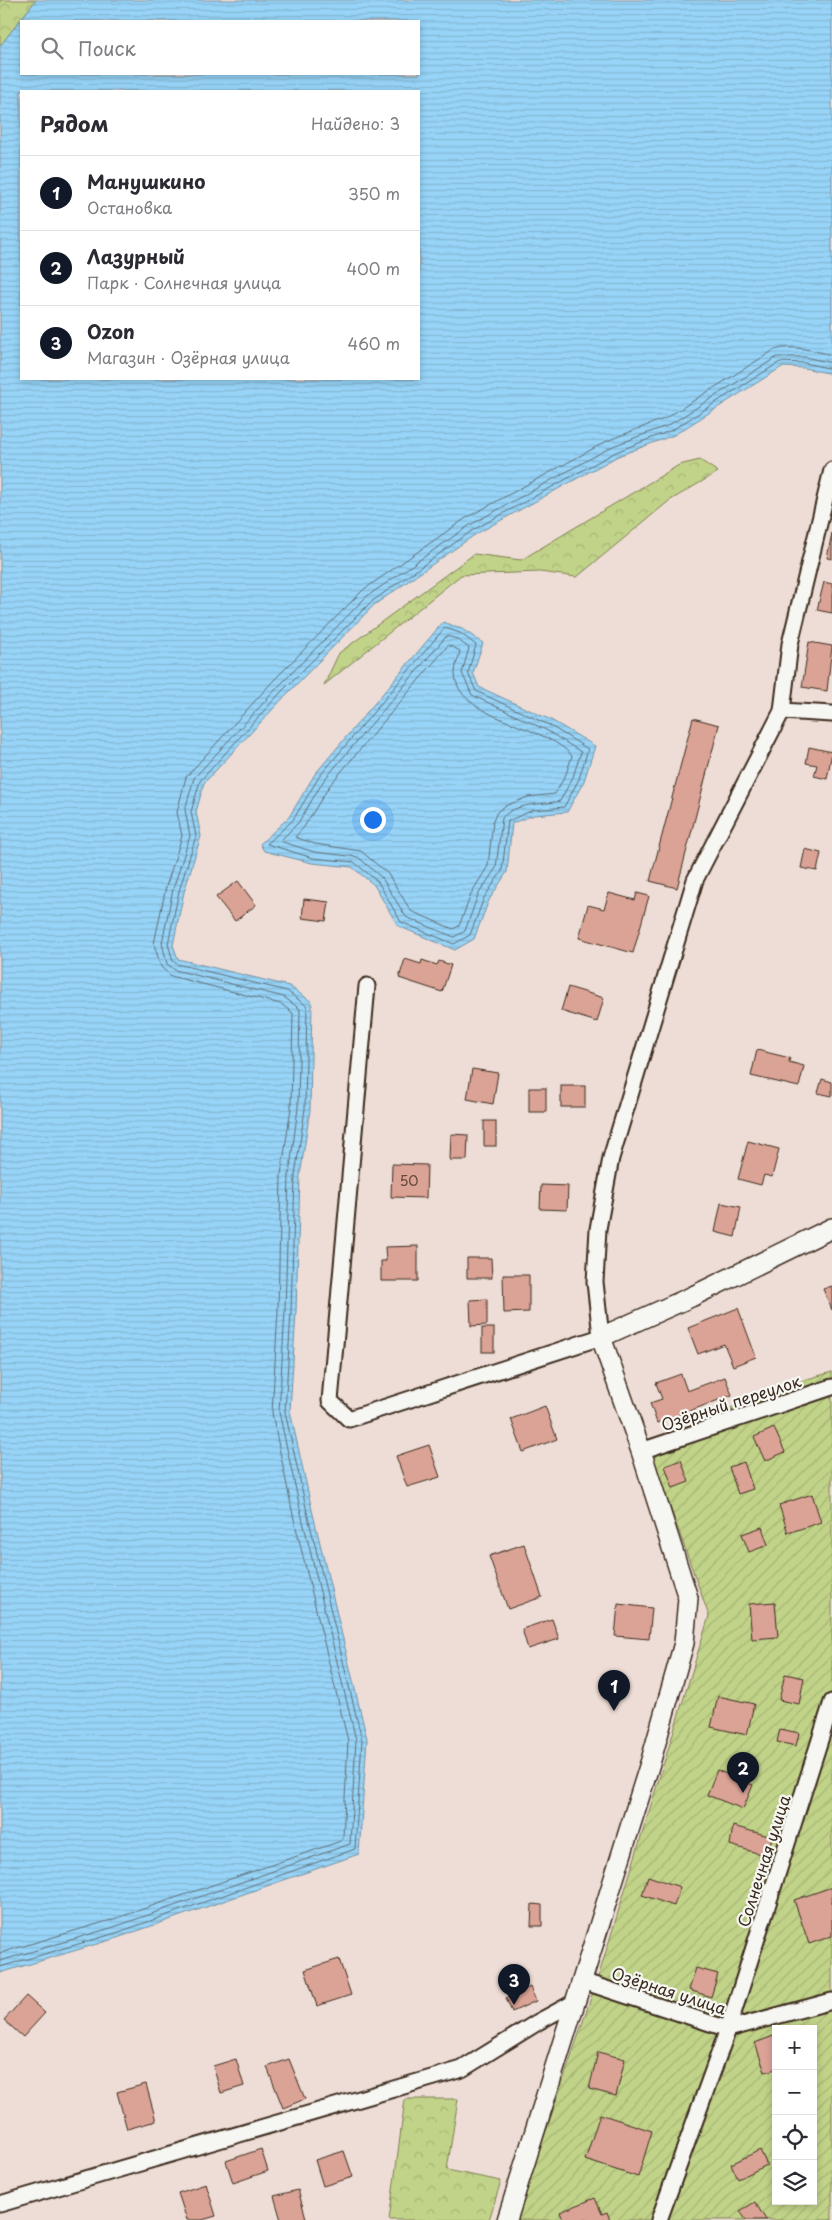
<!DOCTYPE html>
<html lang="ru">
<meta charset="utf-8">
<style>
body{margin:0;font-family:"Playpen Sans",sans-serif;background:#f2f2f3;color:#2b2b33}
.controls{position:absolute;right:15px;bottom:15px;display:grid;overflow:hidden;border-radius:0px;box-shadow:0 2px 8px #0003}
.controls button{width:45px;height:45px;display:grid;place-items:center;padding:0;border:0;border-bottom:1px solid #e1e1e2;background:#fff;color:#2b2b33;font:25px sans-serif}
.you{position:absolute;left:372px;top:819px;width:18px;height:18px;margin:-12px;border:4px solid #fff;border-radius:50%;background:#1a73e8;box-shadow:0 0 0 8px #1a73e833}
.badge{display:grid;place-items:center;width:32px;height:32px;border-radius:50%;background:#111827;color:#fff;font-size:16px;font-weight:700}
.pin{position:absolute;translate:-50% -41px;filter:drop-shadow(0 1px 2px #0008)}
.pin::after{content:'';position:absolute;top:26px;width:18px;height:15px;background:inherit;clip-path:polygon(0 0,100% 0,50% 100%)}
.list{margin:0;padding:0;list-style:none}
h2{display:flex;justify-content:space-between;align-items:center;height:65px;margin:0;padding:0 20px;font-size:21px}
h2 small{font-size:16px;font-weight:400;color:#7c7c81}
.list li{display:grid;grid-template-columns:32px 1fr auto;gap:15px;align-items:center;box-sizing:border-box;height:75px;padding:0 20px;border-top:1px solid #e1e1e2}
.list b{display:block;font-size:19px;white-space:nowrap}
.list p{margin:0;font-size:16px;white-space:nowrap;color:#7c7c81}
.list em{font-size:16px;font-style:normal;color:#7c7c81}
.icon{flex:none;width:28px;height:28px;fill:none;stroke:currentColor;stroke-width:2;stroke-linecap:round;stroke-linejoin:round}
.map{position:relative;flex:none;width:832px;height:2220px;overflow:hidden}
.search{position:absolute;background:#fff;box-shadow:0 2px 8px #0003;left:20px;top:20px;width:400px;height:55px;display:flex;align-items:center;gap:12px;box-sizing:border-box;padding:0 18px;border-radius:0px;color:#7c7c81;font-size:19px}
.panel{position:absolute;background:#fff;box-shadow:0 2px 8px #0003;left:20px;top:90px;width:400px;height:290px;border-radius:0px}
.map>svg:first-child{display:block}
</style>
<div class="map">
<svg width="832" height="2220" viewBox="0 0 832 2220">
<defs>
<pattern id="forest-crowns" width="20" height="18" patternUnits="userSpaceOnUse" patternTransform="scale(1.25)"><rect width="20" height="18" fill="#c0d388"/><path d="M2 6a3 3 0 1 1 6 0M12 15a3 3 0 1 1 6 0" fill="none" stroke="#a6b575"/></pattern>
<pattern id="garden-furrows" width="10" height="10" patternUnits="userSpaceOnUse" patternTransform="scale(1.25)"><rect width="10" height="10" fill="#c0d388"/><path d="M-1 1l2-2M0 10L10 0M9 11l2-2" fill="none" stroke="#a6b575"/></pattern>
<pattern id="water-rules" width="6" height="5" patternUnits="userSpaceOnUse" patternTransform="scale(1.25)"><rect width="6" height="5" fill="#97d4f8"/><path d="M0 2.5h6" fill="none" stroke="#83b6d4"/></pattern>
</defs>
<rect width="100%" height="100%" fill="#eeddd6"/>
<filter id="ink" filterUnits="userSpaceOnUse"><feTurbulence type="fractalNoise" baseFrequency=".02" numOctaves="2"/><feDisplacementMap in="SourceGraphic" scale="10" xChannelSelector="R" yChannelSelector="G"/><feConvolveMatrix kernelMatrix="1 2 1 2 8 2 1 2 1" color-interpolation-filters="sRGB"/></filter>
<g filter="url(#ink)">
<g fill="url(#forest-crowns)" stroke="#7e7e53">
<polygon points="0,0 36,0 0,46"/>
<polygon points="700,460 718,472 669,501 577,577 540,572 461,575 324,685 339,653 474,554 521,560 679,465"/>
<polygon points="405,2099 458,2099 447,2170 501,2181 489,2220 389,2220"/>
</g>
<path fill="url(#garden-furrows)" stroke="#7e7e53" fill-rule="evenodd" d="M 832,1372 L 832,2220 L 516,2220 L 600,1971 L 709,1616 L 647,1442 L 793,1383 ZM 776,2029 L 813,2029 L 813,2201 L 776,2201 Z"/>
<g fill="url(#water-rules)" stroke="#7290a1" fill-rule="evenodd">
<path d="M 36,0 L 832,0 L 832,374 L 804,368 L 782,367 L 674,435 L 618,456 L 476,534 L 374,605 L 287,694 L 204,783 L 196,812 L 201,836 L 184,892 L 173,945 L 178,959 L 289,986 L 312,1002 L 310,1110 L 300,1176 L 296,1312 L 290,1411 L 312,1510 L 367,1739 L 359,1854 L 117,1938 L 0,1973 L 0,46 ZM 21,21 L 419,21 L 419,74 L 21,74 ZM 21,91 L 419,91 L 419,379 L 21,379 Z"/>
<polygon points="443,622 462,629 483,643 473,673 479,687 551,720 595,746 584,781 567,812 534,815 512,823 507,872 489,900 474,939 455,950 398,926 374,885 352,867 312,863 264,851 260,844 289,817 315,774"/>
</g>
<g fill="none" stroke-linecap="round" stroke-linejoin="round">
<g stroke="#606e75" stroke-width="1">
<polygon points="445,628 460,633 476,645 468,673 476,691 549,725 588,749 579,779 564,807 533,810 508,821 502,871 484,898 470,935 454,944 401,922 378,882 354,862 313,858 267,844 293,820 319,777"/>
<path d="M 447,636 L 457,639 L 469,648 L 462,673 L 472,695 L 546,730 L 581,752 L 573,777 L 560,801 C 542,805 516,802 502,818 L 496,868 L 478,895 L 465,931 L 454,937 L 406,917 L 382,878 L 358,857 L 314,852 L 280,841 L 298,823 L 324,780 Z"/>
<path d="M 449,645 L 460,651 C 459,658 455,665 455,673 C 456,720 546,724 572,756 L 566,774 L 555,794 L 528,797 L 505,806 L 497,812 L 493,821 L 488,866 L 472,892 L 459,926 L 453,929 L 411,911 L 388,874 L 361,851 L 315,844 L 295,837 L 304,827 L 330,785 Z"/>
<path d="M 0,1953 L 111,1920 L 341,1841 L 343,1837 L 348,1741 L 293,1515 L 272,1413 L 278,1311 L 281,1175 L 291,1108 L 293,1013 L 281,1004 L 171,976 L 161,967 L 154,944 L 166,887 L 182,836 L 177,812 L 186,777 L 273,681 L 363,590 L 466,518 L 609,440 L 666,418 L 774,350 C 792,344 814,351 832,355"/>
<polyline points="0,1961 114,1927 350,1844 356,1740 301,1513 279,1412 285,1311 289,1175 298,1108 300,1009 284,997 175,970 167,964 162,943 173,889 190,836 185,810 194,778 279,686 366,597 470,525 613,446 669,425 777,357 805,357 832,363"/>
<polyline points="0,1967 116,1933 355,1849 362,1740 307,1512 285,1412 291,1312 295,1175 305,1109 307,1006 287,991 177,964 173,961 168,944 179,891 196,836 191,812 200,781 283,690 371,602 473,530 616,452 672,430 780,362 805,363 832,369"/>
</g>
</g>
<g fill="#dba395" stroke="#3b2a1e">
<polygon points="832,533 832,559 827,558"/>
<polygon points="824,582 832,584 832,613 817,610"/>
<polygon points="809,642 832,646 827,691 802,687"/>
<polygon points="693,718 719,725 677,888 650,881"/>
<polygon points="809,747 832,752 827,779 814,776 817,765 806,763"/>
<polygon points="805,849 821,853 817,871 801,868"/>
<polygon points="238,881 256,905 235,921 216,897"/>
<polygon points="609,893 635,900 637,893 649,896 633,953 579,938 588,905 604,909"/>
<polygon points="304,899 329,902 326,921 302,918"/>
<polygon points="405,959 421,964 422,960 437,965 439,961 451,965 442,992 399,978"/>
<polygon points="568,987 604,998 597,1022 561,1011"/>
<polygon points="757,1050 790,1058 789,1062 804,1066 799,1087 751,1076"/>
<polygon points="472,1069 498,1073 493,1104 467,1099"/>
<polygon points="822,1079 832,1082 832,1096 818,1093"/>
<rect x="561" y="1086" width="24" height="21"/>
<rect x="529" y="1088" width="17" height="24"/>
<rect x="484" y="1121" width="12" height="25"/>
<polygon points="451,1134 468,1135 467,1160 450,1160"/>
<polygon points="748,1141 779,1149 772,1177 764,1175 761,1185 738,1179"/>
<polygon points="392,1164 427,1165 426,1198 391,1197"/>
<polygon points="541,1185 568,1186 567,1210 540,1209"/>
<polygon points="721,1203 741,1207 735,1237 715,1232"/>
<polygon points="418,1246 418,1281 381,1281 381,1261 386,1261 385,1247"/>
<polygon points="467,1258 491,1258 492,1278 467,1278"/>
<polygon points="503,1275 529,1275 529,1312 504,1313"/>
<polygon points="832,1286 832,1310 823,1289"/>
<polygon points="487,1299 487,1325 471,1326 470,1300"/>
<polygon points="738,1308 756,1357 733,1366 724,1344 698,1354 688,1328"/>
<rect x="482" y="1328" width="12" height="24"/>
<polygon points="681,1374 687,1391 725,1377 732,1395 657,1423 650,1403 662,1399 656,1383"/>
<polygon points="545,1406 557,1439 523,1452 511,1419"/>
<polygon points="774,1428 785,1452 765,1461 754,1437"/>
<polygon points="429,1445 440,1477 407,1487 396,1456"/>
<polygon points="681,1460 689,1482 673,1488 665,1466"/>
<polygon points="744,1462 753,1489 738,1494 729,1467"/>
<polygon points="812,1494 821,1522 788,1533 779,1505"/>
<polygon points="762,1527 768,1545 749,1552 742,1534"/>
<polygon points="524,1544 542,1597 508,1609 489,1556"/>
<polygon points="775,1602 778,1637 752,1639 749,1604"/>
<polygon points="618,1604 652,1608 649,1639 615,1636"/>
<polygon points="552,1619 559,1639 528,1649 522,1629"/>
<polygon points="785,1674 804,1678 799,1704 779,1700"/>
<polygon points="718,1696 754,1704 747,1735 711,1727"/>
<polygon points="780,1729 799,1733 796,1746 777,1742"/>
<polygon points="717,1770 753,1785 743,1809 707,1795"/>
<polygon points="733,1826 772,1837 767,1856 730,1845"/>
<polygon points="648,1876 680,1887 674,1906 642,1895"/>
<polygon points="832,1887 832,1936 809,1944 794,1900"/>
<polygon points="532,1904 542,1905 542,1926 531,1926"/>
<polygon points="339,1959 351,1995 317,2006 305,1970"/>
<polygon points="696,1968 718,1974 711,1997 689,1990"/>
<polygon points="530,1987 536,2001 512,2012 506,1998"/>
<polygon points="26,1996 45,2013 23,2037 4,2020"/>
<polygon points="776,2035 776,2069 765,2072 755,2043"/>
<polygon points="598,2052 625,2059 616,2096 589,2089"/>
<polygon points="236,2059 244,2086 221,2093 213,2066"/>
<polygon points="289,2059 305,2099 283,2108 267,2067"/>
<polygon points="146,2084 156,2121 127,2129 117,2092"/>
<polygon points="600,2114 652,2131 638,2177 585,2160"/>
<polygon points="261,2149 268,2171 233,2183 226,2161"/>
<polygon points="760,2150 767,2165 738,2179 731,2164"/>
<polygon points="344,2151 353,2177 323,2186 315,2160"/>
<polygon points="206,2184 216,2216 202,2220 187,2220 178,2193"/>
<polygon points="298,2190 306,2218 281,2220 274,2196"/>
<polygon points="595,2198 602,2214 607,2212 610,2220 563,2220 560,2212"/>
<polygon points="755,2202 766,2220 746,2220 740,2211"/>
</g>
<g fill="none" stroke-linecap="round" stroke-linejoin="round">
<g stroke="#3b2a1e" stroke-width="19">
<g id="minor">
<polyline points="782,711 832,714"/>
<polyline points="367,986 330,1401 349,1419 601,1337 595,1282 598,1229 611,1158 695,880 782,711 790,644 832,470"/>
<polyline points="641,1451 832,1387"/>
<polyline points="582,1981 728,2029 832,2001"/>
<polyline points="0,2204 462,2069 538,2022 573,2003"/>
<polyline points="659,2220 728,2029 832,1702"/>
</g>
</g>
<g stroke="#3b2a1e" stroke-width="22">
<polyline id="tertiary" points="507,2220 651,1760 684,1643 688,1598 641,1451 601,1337 691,1297 832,1228"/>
</g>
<use href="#minor" stroke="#f6f6f2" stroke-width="15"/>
<use href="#tertiary" stroke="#f6f6f2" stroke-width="19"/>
</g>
</g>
<g text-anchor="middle" stroke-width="4.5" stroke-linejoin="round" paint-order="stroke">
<g font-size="14" fill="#63483c">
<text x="409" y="1186">50</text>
</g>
<g font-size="16" fill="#3b2a1e" stroke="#f6f6f2">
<text transform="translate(731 1403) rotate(-18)" y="6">Озёрный переулок</text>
<text transform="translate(764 1861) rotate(-72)" y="6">Солнечная улица</text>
<text transform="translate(669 1991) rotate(18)" y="6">Озёрная улица</text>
</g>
</g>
</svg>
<div class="controls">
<button>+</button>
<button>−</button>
<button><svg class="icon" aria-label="locate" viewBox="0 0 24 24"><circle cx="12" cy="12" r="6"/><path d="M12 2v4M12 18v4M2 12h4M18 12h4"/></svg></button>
<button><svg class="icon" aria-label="layers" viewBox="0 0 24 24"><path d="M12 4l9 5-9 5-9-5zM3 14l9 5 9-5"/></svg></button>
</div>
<div class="you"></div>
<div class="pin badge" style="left:614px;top:1711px">1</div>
<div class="pin badge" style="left:743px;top:1793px">2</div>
<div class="pin badge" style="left:514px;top:2005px">3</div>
<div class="search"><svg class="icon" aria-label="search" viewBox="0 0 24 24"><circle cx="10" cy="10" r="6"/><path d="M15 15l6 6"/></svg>Поиск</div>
<section class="panel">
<h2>Рядом<small>Найдено: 3</small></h2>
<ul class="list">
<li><span class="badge">1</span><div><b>Манушкино</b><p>Остановка</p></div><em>350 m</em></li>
<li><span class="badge">2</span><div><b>Лазурный</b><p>Парк · Солнечная улица</p></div><em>400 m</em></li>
<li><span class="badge">3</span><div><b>Ozon</b><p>Магазин · Озёрная улица</p></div><em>460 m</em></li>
</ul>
</section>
</div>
